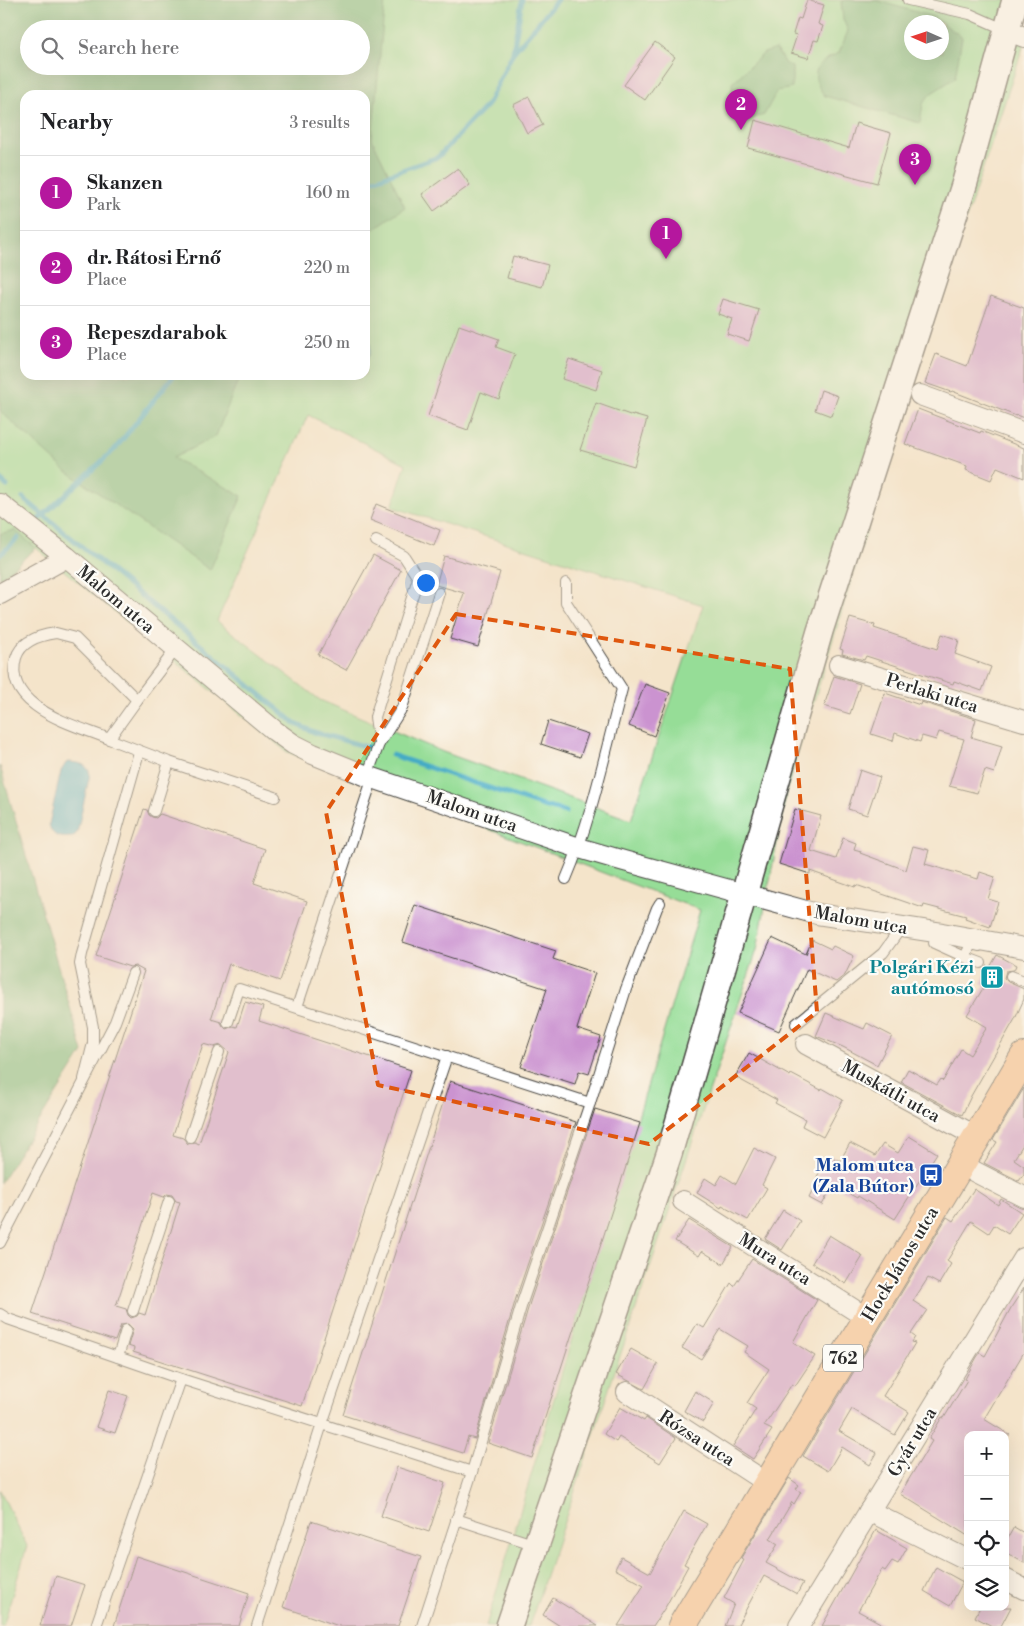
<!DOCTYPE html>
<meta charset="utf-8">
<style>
body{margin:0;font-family:"Libre Bodoni",serif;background:#f6f6f6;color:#202124}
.controls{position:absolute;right:15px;bottom:15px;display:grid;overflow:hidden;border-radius:10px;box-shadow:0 5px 20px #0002}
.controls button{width:45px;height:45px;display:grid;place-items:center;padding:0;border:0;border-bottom:1px solid #e0e0e0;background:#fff;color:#202124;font:25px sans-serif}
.compass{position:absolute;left:904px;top:15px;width:45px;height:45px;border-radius:50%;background:#fff;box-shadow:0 5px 20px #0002;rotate:273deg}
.you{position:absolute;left:425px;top:582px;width:18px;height:18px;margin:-12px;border:4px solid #fff;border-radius:50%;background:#1a73e8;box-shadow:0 0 0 8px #1a73e833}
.badge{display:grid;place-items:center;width:32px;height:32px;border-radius:50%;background:#b5179e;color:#fff;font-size:16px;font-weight:700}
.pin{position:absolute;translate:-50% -41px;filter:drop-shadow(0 1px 2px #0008)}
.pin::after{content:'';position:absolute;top:26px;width:18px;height:15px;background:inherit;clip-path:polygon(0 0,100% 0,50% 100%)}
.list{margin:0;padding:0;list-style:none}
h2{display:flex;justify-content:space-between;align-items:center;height:65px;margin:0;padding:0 20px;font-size:21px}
h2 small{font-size:16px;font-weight:400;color:#757577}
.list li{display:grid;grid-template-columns:32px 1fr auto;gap:15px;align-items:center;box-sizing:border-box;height:75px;padding:0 20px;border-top:1px solid #e0e0e0}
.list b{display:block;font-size:19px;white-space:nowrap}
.list p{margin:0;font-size:16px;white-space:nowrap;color:#757577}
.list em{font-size:16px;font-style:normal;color:#757577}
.icon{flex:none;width:28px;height:28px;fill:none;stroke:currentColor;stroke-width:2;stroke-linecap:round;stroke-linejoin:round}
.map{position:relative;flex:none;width:1024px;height:1626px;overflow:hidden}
.search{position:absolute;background:#fff;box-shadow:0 5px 20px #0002;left:20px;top:20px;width:350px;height:55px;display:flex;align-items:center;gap:12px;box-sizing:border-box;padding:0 18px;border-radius:28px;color:#757577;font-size:19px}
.panel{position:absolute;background:#fff;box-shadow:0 5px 20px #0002;left:20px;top:90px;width:350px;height:290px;border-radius:15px}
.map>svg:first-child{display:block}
</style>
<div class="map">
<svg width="1024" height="1626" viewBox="0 0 1024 1626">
<rect width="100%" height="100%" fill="#fdfcf7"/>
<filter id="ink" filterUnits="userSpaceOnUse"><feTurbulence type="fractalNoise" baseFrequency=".02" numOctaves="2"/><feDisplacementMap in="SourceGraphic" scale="10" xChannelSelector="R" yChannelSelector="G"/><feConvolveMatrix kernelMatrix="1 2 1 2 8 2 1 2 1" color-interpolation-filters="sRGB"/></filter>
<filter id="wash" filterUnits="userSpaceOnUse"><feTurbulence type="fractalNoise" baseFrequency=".0096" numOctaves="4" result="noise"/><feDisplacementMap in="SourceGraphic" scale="20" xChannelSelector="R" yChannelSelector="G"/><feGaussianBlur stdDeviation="1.12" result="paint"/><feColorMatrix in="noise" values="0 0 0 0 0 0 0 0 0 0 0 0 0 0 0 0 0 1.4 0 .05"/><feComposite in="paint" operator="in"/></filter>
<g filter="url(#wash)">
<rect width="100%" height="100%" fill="#f4e4ca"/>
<g fill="#96dd97" stroke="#608461" fill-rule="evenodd">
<path d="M 0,0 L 1024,0 L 1024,44 L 924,346 L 787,788 L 757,950 L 529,1626 L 486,1626 L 700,910 L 287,752 L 36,548 L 0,579 ZM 912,22 L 942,22 L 942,52 L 912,52 ZM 29,29 L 361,29 L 361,66 L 29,66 ZM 25,95 L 365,95 L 365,375 L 25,375 ZM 308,415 L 406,464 L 392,507 L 703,605 L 631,820 L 443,752 L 320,700 L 217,621 Z"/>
<polygon points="0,1490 27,1546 3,1626 0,1626"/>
</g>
<g fill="#78bc80" stroke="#527456" fill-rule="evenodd">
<path d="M 0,0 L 385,0 L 372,139 L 405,207 L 365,235 L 365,95 L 25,95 L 25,375 L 240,375 L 216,436 L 173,458 L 242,496 L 210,570 L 65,470 L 0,411 ZM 29,29 L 361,29 L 361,66 L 29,66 Z"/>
<path d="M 845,0 L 878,1 L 934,17 L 941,22 L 912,22 L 912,52 L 942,52 L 942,23 L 962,37 L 955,78 L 930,94 L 923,104 L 920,123 L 825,96 C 808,74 815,63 839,53 L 848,31 L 843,19 L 841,2 Z"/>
<polygon points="776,49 785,64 792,67 792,88 777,91 764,115 753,118 742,126 733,118 732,83 764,53"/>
<polygon points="15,530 36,548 0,579 0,534"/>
<polygon points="0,766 83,1052 0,1183"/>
</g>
<g fill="#45abc5" stroke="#386b78">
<path d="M 365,335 C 373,343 372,353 365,362 Z"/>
<path d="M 69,762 C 79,763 87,763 90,774 L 77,833 L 73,837 C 60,838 52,838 49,824 L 61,771 L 66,763 Z"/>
</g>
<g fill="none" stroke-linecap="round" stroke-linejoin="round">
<g stroke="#45abc5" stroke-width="5">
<polyline points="513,52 522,0"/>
<polyline points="365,183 438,157 487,105 513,53 557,0"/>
<polyline points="0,480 7,486"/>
<polyline points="23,498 296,724 314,732 371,748"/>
<polyline points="39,519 115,449 174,375"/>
<polyline points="0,555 18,538"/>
<polyline points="392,755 543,806 566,812"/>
</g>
</g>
<g id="blocks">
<g fill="#cb93d0" fill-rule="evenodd">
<polygon points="807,0 824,5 818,24 823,26 818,41 814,40 808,58 791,53 797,35 793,34 798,18 801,19"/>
<polygon points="655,42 675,57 645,100 624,85"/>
<polygon points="529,97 543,125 527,133 513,105"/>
<polygon points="755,120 849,148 856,123 891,133 877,183 748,148"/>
<polygon points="458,168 470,185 434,211 422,194"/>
<polygon points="513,256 548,265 542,287 507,278"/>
<polygon points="991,296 1024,308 1024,418 1016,415 1016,416 952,391 951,392 925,383 936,354 967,366"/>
<polygon points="723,299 759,310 749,341 727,334 732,319 718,314"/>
<polygon points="459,325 499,339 496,347 515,354 499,399 481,392 468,430 428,416"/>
<polygon points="569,359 602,370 596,390 562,379"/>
<polygon points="821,390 838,396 831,416 815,410"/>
<polygon points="596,403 633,416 633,415 647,419 634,466 580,450"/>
<polygon points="918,409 980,433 981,431 1024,448 1024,478 997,467 991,480 966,470 967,466 905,444"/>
<polygon points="376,504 440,530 434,546 370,520"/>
<polygon points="373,555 401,570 346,670 318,655"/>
<polygon points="444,556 500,572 478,647 450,639 464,593 436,585"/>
<polygon points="850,618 875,625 874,628 937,649 942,634 959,640 955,654 991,667 982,691 954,681 953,684 866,656 864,660 842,654 843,650 840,649"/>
<polygon points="834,676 860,684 850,714 824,706"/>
<polygon points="645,684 670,693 654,736 629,726"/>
<polygon points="885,693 920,705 921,702 976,719 971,737 1002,746 994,773 985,770 977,793 949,786 964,739 939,732 936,740 922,736 920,742 895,733 893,741 871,734"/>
<polygon points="548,721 588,734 580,757 541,744"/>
<polygon points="860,770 880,777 867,815 848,809"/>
<path d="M 144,809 L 147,810 L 149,815 L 152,817 L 156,818 L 160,814 L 265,849 L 254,883 L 307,901 L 280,981 L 229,964 L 211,1019 L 221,1022 L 223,1026 L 226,1029 L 233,1026 L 237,1027 L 245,1002 L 263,1007 L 259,1021 L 411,1070 L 302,1406 L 133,1352 L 134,1348 L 128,1346 L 133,1329 L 128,1324 L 121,1325 L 115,1341 L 32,1314 L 144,971 L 135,966 L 130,967 L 96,956 ZM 203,1044 L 214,1047 L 221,1045 L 229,1052 L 199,1144 L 195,1142 L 188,1144 L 183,1138 L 173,1135 ZM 153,1193 L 164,1197 L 167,1194 L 172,1195 L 176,1201 L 180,1202 L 145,1315 L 139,1313 L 137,1316 L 131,1318 L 128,1315 L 126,1309 L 116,1306 Z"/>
<polygon points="795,809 821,816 811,851 836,859 843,838 856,843 854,849 861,851 860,853 906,870 913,846 929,850 925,864 978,879 980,872 995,877 988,899 998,902 990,927 965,918 966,916 924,905 923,908 856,885 855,887 810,871 810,874 779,864"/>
<polygon points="415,905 556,951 553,959 595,973 577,1029 601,1037 589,1074 579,1071 575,1084 521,1067 547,989 403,942"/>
<polygon points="772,938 806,954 812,940 831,949 833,946 854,956 845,975 836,982 807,969 779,1031 738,1013"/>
<polygon points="997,955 1016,965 1014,970 1006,971 1004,978 1008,982 1024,989 1024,999 1015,1019 971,1096 962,1115 901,1082 908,1069 937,1085 941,1079 943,1081 961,1049 970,1055 987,1027 967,1015 985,985 981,983"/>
<polygon points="826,1013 864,1029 867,1023 892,1036 877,1065 843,1047 816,1036"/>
<polygon points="749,1053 790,1076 791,1074 821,1090 822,1088 843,1100 823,1137 802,1126 805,1119 775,1103 777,1100 735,1077"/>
<polygon points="450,1081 576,1122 516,1298 475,1439 468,1437 463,1453 343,1415"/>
<polygon points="1024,1088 1024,1143 1014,1159 1024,1166 1024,1174 1019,1181 984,1163 997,1142 993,1140"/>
<polygon points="595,1109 640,1123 532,1458 488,1443 530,1302"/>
<polygon points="909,1136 937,1153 895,1219 858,1196 857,1198 833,1185 822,1205 809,1198 819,1178 817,1177 828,1155 840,1161 850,1143 875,1156 883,1144 898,1153"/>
<polygon points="754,1148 775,1159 762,1185 767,1188 748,1220 722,1206 721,1208 697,1193 705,1178 716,1185 722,1175 736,1184"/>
<polygon points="974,1189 998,1205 1001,1199 1022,1213 1008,1234 994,1225 989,1233 971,1221 947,1261 951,1264 939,1284 928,1278 913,1301 927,1310 911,1334 915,1337 912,1342 915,1343 883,1396 909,1412 895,1435 852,1409 839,1431 877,1453 870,1465 842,1447 828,1471 803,1456 947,1217 953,1221"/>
<polygon points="783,1210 800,1221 782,1250 765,1239"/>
<polygon points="689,1220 733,1247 723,1264 702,1251 699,1256 675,1241"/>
<polygon points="829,1235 863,1256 846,1284 812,1263"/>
<polygon points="752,1259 817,1300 793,1342 815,1356 795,1386 792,1384 764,1426 772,1430 753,1459 733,1446 756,1409 747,1403 769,1369 744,1352 748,1346 720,1329 701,1359 682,1348 697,1324 704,1328 731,1283 734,1286"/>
<polygon points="1024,1288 1024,1352 984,1419 1010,1435 968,1435 968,1536 900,1494 932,1441 929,1439 942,1417 944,1418 967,1380 965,1379 977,1357 980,1353 985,1356 1012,1306"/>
<polygon points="631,1349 658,1364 644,1389 616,1374"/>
<polygon points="109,1390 128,1396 115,1433 96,1427"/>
<polygon points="695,1391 714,1403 703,1422 684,1411"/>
<polygon points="620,1407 644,1421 646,1418 676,1438 660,1463 619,1437 616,1442 604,1434"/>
<polygon points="397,1467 445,1483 429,1532 381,1516"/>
<polygon points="789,1478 799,1485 796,1489 801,1492 794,1504 792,1502 770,1539 778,1544 766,1563 803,1583 797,1594 764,1576 737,1626 725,1626 734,1604 724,1598 744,1560 741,1558"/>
<polygon points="684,1511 707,1524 684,1564 688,1566 666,1606 653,1626 618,1626 644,1585 615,1569 621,1557 650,1573"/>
<polygon points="311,1521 421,1557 398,1626 339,1626 283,1607"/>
<polygon points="1014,1527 1024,1533 1024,1563 1005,1552 1005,1543"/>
<polygon points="876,1530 907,1548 898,1564 892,1561 885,1571 882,1569 858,1611 886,1626 822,1626"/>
<polygon points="136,1556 249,1593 239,1626 114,1626"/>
<polygon points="936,1567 963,1582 950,1606 924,1591"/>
<polygon points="56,1576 85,1585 71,1626 40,1626"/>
<polygon points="553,1598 598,1626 560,1626 543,1615"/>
<polygon points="980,1607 1011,1607 1001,1626 992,1626 975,1617"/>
</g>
</g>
</g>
<g filter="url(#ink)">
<use href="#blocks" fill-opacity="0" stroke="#494743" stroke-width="1"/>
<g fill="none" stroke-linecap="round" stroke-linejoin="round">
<g stroke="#494743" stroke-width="12">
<g id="service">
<polyline points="908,0 970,14 1006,30"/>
<polyline points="376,541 404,556 418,578 375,717 379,744"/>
<path d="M 56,633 L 75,638 L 137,700 L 109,739 C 76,725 2,708 16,658 C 21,641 41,635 56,633 Z"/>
<polyline points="137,700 176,649"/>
<polyline points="109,739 169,762 275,797"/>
<polyline points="367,776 379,744 402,708 439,593"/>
<polyline points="154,811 169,762"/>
<path d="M 566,879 C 592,818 605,753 622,689 L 566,602 L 566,583"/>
<polyline points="942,933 934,943 965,957 971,944 979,946"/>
<polyline points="965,957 981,963"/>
<polyline points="1011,976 1024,981"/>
<polyline points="297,1007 373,777"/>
<polyline points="228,1022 239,989 590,1103"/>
<polyline points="796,1024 883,953 901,928"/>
<polyline points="84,1079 93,1043 93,1027 80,964 82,954 139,752"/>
<polyline points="190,1137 219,1052"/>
<polyline points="0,1243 115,1022 133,973"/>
<polyline points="133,1311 169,1201"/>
<polyline points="0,1314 8,1319 181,1379 472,1472"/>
<polyline points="118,1357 126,1330"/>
<polyline points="456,1519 536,1545"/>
<polyline points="96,1626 181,1379"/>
<polyline points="257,1626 322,1424 447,1056"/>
<polyline points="422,1626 472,1472 523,1300 590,1103 626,989 657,908 660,903"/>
</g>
</g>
<g stroke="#494743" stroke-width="22">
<g id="minor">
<polyline points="1006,30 1024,37"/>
<polyline points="920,395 1024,433"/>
<polyline points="0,504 67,557 275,731 293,744 313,754 367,776 579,848 624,861 817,914 942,933 1024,948"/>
<polyline points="0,594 67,557"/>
<polyline points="839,665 1024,721"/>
<polyline points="806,1044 977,1137"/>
<polyline points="960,1164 1024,1197"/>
<polyline points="683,1201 867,1318"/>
<polyline points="627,1392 767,1483"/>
<polyline points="869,1511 968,1560"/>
<polyline points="1005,1579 1024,1589"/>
<polyline points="799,1626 1024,1258"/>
</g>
</g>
<g stroke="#494743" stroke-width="28">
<polyline id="tertiary" points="509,1626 669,1154 820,631 965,182 1015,0"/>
</g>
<g stroke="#494743" stroke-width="30">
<polyline id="primary" points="682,1626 977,1137 1024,1057"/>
</g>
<use href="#service" stroke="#fff" stroke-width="10"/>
<use href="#minor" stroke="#fff" stroke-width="20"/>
<use href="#tertiary" stroke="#fff" stroke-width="25"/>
<use href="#primary" stroke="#f9bc8a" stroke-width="28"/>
</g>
</g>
<path d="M0 0H1024V1626H0ZM 456,614 L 790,669 L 817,1012 L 649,1144 L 378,1085 L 326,812 Z" fill="#f4e4ca" fill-opacity=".55" fill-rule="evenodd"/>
<path fill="none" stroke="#df570e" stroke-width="4" stroke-dasharray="10 6" stroke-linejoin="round" d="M 456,614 L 790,669 L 817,1012 L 649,1144 L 378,1085 L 326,812 Z"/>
<defs>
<g id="building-square" transform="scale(1.25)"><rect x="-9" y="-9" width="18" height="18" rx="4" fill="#0f9aa8" stroke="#fdfcf7"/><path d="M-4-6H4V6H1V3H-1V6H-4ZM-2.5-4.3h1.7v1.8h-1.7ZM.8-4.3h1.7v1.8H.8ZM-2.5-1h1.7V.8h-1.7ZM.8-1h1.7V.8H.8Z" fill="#fff"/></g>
<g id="bus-square" transform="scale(1.25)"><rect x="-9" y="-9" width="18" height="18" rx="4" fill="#1a4fb4" stroke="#fdfcf7"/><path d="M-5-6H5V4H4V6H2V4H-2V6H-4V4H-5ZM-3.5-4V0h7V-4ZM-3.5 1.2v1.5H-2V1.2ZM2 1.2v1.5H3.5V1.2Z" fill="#fff"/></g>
</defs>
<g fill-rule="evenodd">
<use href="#building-square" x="992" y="977"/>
<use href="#bus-square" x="931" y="1175"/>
</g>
<g text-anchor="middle" stroke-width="4.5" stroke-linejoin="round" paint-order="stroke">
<rect fill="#fdfcf7" stroke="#6a6a68" stroke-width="1" x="823" y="1344.5" width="40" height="27" rx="4"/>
<g font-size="16" font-weight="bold" fill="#2b2b2b">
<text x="843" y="1364">762</text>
</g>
<g font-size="18" fill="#2b2b2b" stroke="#fdfcf7">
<text transform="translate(116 599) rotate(40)" y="6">Malom utca</text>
<text transform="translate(932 693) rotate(17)" y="6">Perlaki utca</text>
<text transform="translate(472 811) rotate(19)" y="6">Malom utca</text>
<text transform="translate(861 920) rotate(10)" y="6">Malom utca</text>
<text transform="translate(891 1091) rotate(29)" y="6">Muskátli utca</text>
<text transform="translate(775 1259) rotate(32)" y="6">Mura utca</text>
<text transform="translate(900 1264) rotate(-59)" y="6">Hock János utca</text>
<text transform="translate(697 1438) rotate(33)" y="6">Rózsa utca</text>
<text transform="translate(912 1442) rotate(-59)" y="6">Gyár utca</text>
</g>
<g font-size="18" font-weight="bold" fill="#0d838f" stroke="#fdfcf7" text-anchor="end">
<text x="974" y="973">Polgári Kézi<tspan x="974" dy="21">autómosó</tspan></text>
</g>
<g font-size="18" font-weight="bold" fill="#164399" stroke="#fdfcf7" text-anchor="end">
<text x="914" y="1171">Malom utca<tspan x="914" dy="21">(Zala Bútor)</tspan></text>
</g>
</g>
</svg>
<div class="controls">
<button>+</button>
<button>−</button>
<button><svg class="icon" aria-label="locate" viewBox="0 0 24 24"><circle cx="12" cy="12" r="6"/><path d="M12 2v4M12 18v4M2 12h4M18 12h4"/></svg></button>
<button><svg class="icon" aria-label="layers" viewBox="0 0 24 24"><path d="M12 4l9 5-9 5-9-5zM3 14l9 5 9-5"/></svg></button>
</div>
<svg class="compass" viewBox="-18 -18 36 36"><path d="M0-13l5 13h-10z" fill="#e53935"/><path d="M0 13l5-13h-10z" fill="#757577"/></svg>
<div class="you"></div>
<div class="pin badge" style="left:666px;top:259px">1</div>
<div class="pin badge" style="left:741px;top:130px">2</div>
<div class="pin badge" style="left:915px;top:185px">3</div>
<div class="search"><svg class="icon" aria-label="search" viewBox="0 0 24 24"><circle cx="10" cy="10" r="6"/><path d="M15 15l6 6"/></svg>Search here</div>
<section class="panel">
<h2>Nearby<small>3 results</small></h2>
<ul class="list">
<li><span class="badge">1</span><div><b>Skanzen</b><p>Park</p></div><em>160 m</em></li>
<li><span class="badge">2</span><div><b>dr. Rátosi Ernő</b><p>Place</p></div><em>220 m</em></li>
<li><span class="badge">3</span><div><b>Repeszdarabok</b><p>Place</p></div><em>250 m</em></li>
</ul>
</section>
</div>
